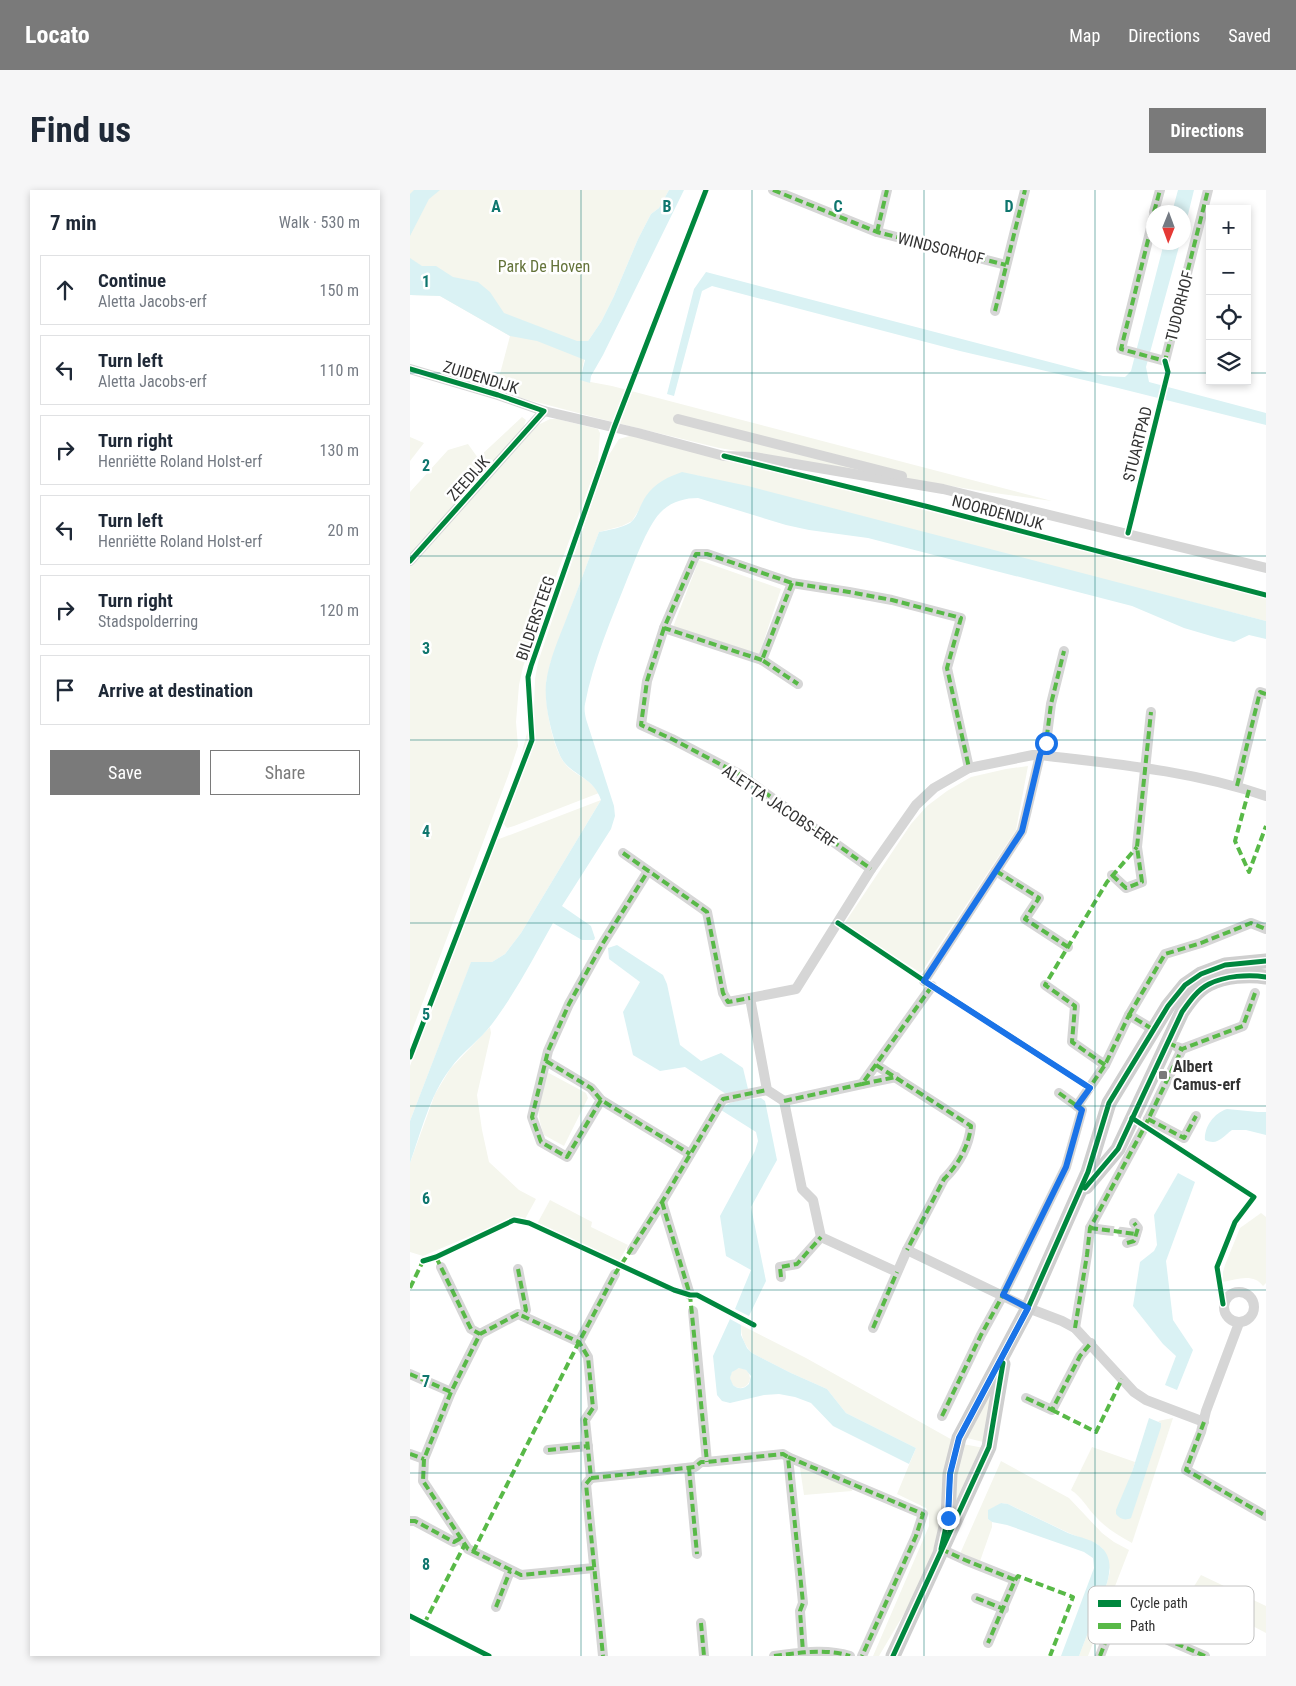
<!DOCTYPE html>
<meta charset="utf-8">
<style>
body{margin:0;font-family:"Roboto Condensed",sans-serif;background:#f6f6f7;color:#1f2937}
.controls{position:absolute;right:15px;top:15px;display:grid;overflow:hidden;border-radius:0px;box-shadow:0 2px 8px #0003}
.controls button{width:45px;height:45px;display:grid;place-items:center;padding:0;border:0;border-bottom:1px solid #e0e1e3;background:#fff;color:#1f2937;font:25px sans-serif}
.compass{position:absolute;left:736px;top:15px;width:45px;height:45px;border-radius:50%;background:#fff;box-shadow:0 2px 8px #0003;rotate:181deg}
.stop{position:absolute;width:15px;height:15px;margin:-11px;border:4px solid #1a73e8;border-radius:50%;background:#fff}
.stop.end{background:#1a73e8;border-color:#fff;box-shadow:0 1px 5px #0008}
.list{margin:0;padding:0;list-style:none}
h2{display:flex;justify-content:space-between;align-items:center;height:65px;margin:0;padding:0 20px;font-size:21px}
h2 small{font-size:16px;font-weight:400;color:#747a83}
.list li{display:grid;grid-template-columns:32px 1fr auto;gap:15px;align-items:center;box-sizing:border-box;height:70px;margin:0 10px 10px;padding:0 10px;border:1px solid #e0e1e3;border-radius:0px}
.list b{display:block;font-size:19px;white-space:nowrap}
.list p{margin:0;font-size:16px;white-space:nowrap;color:#747a83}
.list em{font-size:16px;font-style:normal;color:#747a83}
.actions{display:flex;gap:10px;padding:15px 20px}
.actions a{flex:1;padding:11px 0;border:1px solid #7a7a7a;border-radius:0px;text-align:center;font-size:18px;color:#7a7a7a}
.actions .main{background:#7a7a7a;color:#fff}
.icon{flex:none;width:28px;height:28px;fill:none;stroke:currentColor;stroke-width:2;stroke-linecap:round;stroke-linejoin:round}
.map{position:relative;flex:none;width:856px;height:1466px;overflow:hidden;border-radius:0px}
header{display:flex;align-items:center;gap:30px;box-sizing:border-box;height:70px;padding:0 25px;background:#7a7a7a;color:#fff}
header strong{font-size:24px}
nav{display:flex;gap:28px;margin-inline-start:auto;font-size:18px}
.intro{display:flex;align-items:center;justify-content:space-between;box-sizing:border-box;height:120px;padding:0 30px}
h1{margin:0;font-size:35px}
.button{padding:12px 22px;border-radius:0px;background:#7a7a7a;color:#fff;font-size:18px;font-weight:700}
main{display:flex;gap:30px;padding:0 30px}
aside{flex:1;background:#fff;border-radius:0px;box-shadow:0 2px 8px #0003}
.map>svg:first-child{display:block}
</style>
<header>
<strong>Locato</strong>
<nav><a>Map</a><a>Directions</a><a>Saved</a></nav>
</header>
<div class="intro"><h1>Find us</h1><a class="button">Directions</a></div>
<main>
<aside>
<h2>7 min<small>Walk · 530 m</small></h2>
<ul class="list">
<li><svg class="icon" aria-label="ahead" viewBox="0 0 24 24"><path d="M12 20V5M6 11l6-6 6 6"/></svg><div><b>Continue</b><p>Aletta Jacobs-erf</p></div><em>150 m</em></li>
<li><svg class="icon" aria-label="left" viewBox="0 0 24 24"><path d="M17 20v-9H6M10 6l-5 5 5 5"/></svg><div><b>Turn left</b><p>Aletta Jacobs-erf</p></div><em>110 m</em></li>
<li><svg class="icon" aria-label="right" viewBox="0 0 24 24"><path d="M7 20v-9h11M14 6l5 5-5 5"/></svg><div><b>Turn right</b><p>Henriëtte Roland Holst-erf</p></div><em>130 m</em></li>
<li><svg class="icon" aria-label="left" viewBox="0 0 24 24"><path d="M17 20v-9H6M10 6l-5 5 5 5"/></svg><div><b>Turn left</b><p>Henriëtte Roland Holst-erf</p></div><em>20 m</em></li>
<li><svg class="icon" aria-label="right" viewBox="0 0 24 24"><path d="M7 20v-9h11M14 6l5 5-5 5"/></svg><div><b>Turn right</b><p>Stadspolderring</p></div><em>120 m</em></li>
<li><svg class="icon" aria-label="arrive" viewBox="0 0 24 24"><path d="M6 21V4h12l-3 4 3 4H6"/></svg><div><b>Arrive at destination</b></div></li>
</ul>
<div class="actions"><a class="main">Save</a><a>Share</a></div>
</aside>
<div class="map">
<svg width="856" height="1466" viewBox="0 0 856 1466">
<rect width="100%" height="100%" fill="#fff"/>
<g fill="#f5f6ed">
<polygon points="0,0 259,0 249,18 241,24 228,49 204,106 191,132 178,151 170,190 202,196 642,311 577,302 309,258 187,228 115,209 86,199 100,146 30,106 0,105"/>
<polygon points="112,227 116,230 113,238 0,364 0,302 38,260 58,254 68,268"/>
<polygon points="140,229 147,229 188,239 190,243 188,272 113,477 109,495 106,532 108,556 98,586 0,846 0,374 128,235"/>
<path d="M 223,245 L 856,407 L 856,431 L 286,285 L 229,320 L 222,331 L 212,336 L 189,342 L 140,474 C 139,480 137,487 136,493 C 135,515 142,563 159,578 C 171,588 178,588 189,603 L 104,636 L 97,638 L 93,633 L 124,517 L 125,489 L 128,472 L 197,268 L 209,249 Z"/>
<polygon points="0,247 14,253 0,271"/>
<polygon points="289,370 371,399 349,465 263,437"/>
<polygon points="618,576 606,640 511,783 434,734 501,634 517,616 537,601 561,587 596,579"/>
<polygon points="191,610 111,743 95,764 82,772 61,773 0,931 0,876 84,651"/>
<polygon points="80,837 81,843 67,905 72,940 79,972 109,1000 126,1009 115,1029 108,1026 13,1066 0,1062 0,973 25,904 40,879"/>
<path d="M 137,882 L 176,903 L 178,908 L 154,956 L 134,945 C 124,917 130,909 137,882 Z"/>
<polygon points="140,1010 182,1032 181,1037 218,1055 209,1071 127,1034"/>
<path d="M 851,1023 L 856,1027 L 856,1093 L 853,1096 C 844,1083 827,1089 813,1092 L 813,1082 L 815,1075 L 830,1038 Z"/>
<path d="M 331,1135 L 396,1168 L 546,1252 L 535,1335 L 511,1395 L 469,1466 L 463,1466 L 519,1336 L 519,1326 L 516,1318 L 487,1304 L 506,1258 L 436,1223 L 417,1199 L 381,1183 L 342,1163 C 334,1155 331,1146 331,1135 Z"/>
<polygon points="590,1177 577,1253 553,1247"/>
<circle cx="330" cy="1188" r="10"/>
<path d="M 763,1228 L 722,1353 C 709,1346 696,1338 686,1327 C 677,1318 672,1307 661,1300 L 682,1257 L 725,1272 L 722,1282 L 751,1233 L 748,1231 Z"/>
<polygon points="553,1254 574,1258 541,1328 542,1313"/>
<polygon points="591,1271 659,1308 692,1343 704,1352 719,1360 678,1466 669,1466 697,1393 700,1381 693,1359 687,1354 661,1344 598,1314 591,1313 578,1329 582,1332 582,1337 569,1374 549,1366"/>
<polygon points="398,1277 441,1296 442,1301 394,1305 390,1278"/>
<polygon points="791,1385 856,1416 856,1443 780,1403"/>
</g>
<g fill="#daf2f4" fill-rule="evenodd">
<polygon points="4,0 30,0 19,9 0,46 0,4"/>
<polygon points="259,0 274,0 193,165 181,186 180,193 170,190 175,170 127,151 100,146 30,106 0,105 0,68 12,76 26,76 43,87 68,92 80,102 94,123 167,151 178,151 191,132 204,106 228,49 241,24 249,18"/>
<polygon points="768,0 784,0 774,41 774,22 762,22"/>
<polygon points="754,53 770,53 736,177 739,192 856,223 856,235 708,198 550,161 302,96 292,101 264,206 257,204 284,99 296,82 693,186 715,187 721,181"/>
<path d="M 272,282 L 338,296 L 856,431 L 856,449 L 839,445 L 824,452 L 808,448 L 774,438 L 722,416 L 458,348 L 399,340 L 376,335 L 288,308 C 276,308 263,311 253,320 C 238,333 226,369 218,387 C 202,428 183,471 175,514 C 174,519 175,524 176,529 L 204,616 L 205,626 L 201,639 L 152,716 L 181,736 L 185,748 L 184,750 L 172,750 L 143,733 C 124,767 106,802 82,834 C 70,850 52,862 40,879 C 20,905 11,942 0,973 L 0,931 L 61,772 L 82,772 L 95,764 L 111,743 L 191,610 C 183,585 157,585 149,563 C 141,544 134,513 136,493 C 139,470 149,448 157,427 C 168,399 178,371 189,342 C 199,340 211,338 220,333 C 228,327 230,314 236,306 C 245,293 258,287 272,282 Z"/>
<polygon points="207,755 253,785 257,794 270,855 291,871 311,863 333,878 338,899 316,904 275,877 250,881 223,865 213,822 230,792 199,769 198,758"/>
<path d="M 351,908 L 355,911 L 367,970 L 341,1017 L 356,1091 L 339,1126 L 325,1119 L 341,1080 L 316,1066 L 310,1026 L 345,961 L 348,951 L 346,942 L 311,920 C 319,909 337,910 351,908 Z"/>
<path d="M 817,919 L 848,922 L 856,922 L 856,945 L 836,940 L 822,940 C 812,947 808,956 795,950 C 794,937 804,923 817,919 Z"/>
<polygon points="768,983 785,992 756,1071 763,1130 783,1160 767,1200 755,1195 766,1166 753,1154 723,1116 730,1072 744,1061 747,1055 744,1025"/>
<path d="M 320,1129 L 331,1135 L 331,1145 L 337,1158 L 342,1163 L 381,1183 L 417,1199 L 436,1223 L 506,1258 L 499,1274 L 423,1236 L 401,1213 L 385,1207 L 369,1204 L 354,1205 L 320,1213 L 312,1211 L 307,1205 L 303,1166 ZM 329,1178 L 336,1180 L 341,1186 L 339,1194 C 334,1199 329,1200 323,1195 L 320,1188 L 322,1182 Z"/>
<path d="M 739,1228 L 751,1233 L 751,1237 L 721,1328 C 715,1331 710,1329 706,1324 L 706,1320 L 722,1282 Z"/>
<path d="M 591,1313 L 598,1314 C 618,1324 638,1333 658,1343 C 670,1348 684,1349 693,1359 C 702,1369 700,1382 697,1393 L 669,1466 L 651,1466 L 684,1378 L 683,1368 L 674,1362 L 597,1335 L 582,1332 L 578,1329 L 578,1320 Z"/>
</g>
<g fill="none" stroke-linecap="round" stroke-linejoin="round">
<polyline stroke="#d6d6d6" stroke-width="10" stroke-dasharray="10 5" stroke-linecap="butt" points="694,1040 712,1042"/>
<g stroke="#d6d6d6" stroke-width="10">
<polyline points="363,0 467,42 596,75"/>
<polyline points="744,22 750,0"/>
<polyline points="744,26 711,159 755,171 798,0"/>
<polyline points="467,42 477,0"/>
<polyline points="585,121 615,0"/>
<polyline points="0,179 88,205 134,221 228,243 314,266 344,267 533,299 856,378"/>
<polyline points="268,229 492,286"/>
<polyline points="0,371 134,221"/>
<polyline points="382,393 352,470 388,494"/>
<polyline points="254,438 237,491 231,535 262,549 329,584 461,679"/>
<polyline points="352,470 254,438 286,364 297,364 382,393 439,402 482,410 551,428 537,478 559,578"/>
<polyline points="827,596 850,502 856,504"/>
<polyline points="213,663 297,722 313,803 318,812 340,808"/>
<polyline points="586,681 629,708 615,729 658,757"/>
<polyline points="702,685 716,698 732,692 727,657 741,522"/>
<polyline points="514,791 612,641 630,565 636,553 641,514 654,461"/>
<polyline points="635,795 665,816 662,852 695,875"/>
<polyline points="719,825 755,764 791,753 841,733 856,739"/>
<polyline points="767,857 772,859 833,836 845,803"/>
<polyline points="136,871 181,898 191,910 280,964"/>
<polyline points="452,894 486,887"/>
<polyline points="649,903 667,916"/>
<polyline points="191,910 157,967 131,952 122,927 138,861 159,814 193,753 238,681"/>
<polyline points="374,911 452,894 522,796"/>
<polyline points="738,929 774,948 786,926"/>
<polyline points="252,1012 280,1105"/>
<polyline points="680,1038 694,1040"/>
<polyline points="712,1042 726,1044"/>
<polyline points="717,1053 724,1051 728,1038 724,1033"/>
<polyline points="222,1060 252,1012 313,909 357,900"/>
<polyline points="497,1060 618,1118 652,1131 665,1138 724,1202 736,1210 794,1232"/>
<polyline points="31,1077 61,1139 70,1144"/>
<polyline points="108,1079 116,1120 113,1126"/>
<path d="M 487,1082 L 411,1047 L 403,1010 L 392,999 L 374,911 L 357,900 L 340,808 L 386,799 L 461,679 L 506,615 L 524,598 L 559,578 L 623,565 L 630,565 C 706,574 783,581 856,606"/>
<polyline points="371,1087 370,1077 387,1074 411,1047"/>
<circle cx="829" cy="1117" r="15"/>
<polyline points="283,1121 297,1272"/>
<polyline points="829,1133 796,1221 791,1242 776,1280 856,1326"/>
<path d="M 463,1138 L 497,1060 L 534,989 C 548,975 559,956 561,936 L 466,875"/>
<polyline points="665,1138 677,1065 680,1038 735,936 772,859"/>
<polyline points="169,1152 205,1084"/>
<polyline points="0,1184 41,1202"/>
<polyline points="616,1208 642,1220 670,1166 681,1153"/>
<polyline points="532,1226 571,1145 593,1105 656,977 672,920 667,916 695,875 719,825 744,840"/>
<polyline points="138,1260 178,1256"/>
<polyline points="0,1264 14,1269"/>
<polyline points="378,1267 513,1324 506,1346 452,1466"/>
<polyline points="279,1278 287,1364"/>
<polyline points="181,1288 285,1277 291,1272 297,1272 373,1264 378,1267 393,1413 390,1421 393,1462"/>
<polyline points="0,1331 5,1331 44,1352 51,1348"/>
<polyline points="531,1359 555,1370 605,1390 578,1453"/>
<polyline points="184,1378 111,1385 58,1359 13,1291 14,1269 41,1202 70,1144 108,1124 169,1152 178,1167 183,1218 175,1230 181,1288 176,1294 193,1466"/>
<polyline points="566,1408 594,1419"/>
<polyline points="86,1417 100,1381"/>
<polyline points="291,1433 294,1466"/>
<path d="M 364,1466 C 389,1463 415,1458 440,1466"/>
<polyline points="690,1466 705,1427 795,1466"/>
</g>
<g stroke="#cfcfcf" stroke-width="15">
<path d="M 676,997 L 708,959 L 772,822 C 779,812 787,800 799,794 C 815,786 838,784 856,787"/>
<polyline points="531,1359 538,1328 540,1284 549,1248 618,1118 678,982 699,913 758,816 775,795 791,784 815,775 856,771"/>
<polyline points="483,1466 579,1257 593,1174"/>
</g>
<g stroke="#58b947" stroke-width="4" stroke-dasharray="8 4" stroke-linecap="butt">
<polyline points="363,0 467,42 596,75"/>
<polyline points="744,22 750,0"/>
<polyline points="744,26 711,159 755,171 798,0"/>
<polyline points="467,42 477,0"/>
<polyline points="585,121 615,0"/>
<polyline points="382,393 352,470 388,494"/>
<polyline points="254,438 237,491 231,535 262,549 329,584 461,679"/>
<polyline points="352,470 254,438 286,364 297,364 382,393 439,402 482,410 551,428 537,478 559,578"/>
<polyline points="827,596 850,502 856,504"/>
<polyline points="839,600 825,651 839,682 856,636"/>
<polyline points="213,663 297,722 313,803 318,812 340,808"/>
<polyline points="586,681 629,708 615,729 658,757"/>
<polyline points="702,685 716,698 732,692 727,657 741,522"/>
<polyline points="514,791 612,641 630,565 636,553 641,514 654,461"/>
<polyline points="719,825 755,764 791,753 841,733 856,739"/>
<polyline points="758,853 772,859 833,836 845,803"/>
<polyline points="136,871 181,898 191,910 280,964"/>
<path d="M 466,875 L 561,936 C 559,956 548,975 534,989 L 497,1060"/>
<polyline points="695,875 662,852 665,816 635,795 697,692 727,657"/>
<polyline points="452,894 486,887"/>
<polyline points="649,903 667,916"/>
<polyline points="191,910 157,967 131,952 122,927 138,861 159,814 193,753 238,681"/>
<polyline points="374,911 452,894 522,796"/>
<polyline points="738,929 774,948 786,926"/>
<polyline points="252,1012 280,1105 297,1272"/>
<polyline points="680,1038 726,1044"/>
<polyline points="717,1053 724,1051 728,1038 724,1033"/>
<polyline points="26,1067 61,1139 70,1144"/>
<polyline points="108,1079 116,1120 113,1126"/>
<polyline points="371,1087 370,1077 387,1074 411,1047"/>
<polyline points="0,1098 13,1071"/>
<polyline points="463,1138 487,1082"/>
<polyline points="665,1138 677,1065 680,1038 735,936 772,859"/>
<polyline points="0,1184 41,1202"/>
<polyline points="616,1208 642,1220 670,1166 681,1153"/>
<polyline points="642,1220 686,1242 712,1189"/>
<polyline points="532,1226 571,1145 593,1105 656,977 672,920 667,916 695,875 719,825 744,840"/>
<polyline points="794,1232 776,1280 856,1326"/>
<polyline points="138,1260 178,1256"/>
<polyline points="0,1264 14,1269"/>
<polyline points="378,1267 513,1324 506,1346 452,1466"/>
<polyline points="279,1278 287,1364"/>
<polyline points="181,1288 285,1277 291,1272 297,1272 373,1264 378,1267 393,1413 390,1421 393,1462"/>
<polyline points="0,1331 5,1331 44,1352 51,1348"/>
<polyline points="531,1359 555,1370 605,1390 578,1453"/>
<polyline points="63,1362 169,1152 205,1084 252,1012 313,909 357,900"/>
<polyline points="184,1378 111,1385 58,1359 13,1291 14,1269 41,1202 70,1144 108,1124 169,1152 178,1167 183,1218 175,1230 181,1288 176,1294 193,1466"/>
<polyline points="605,1390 608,1386 663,1407 640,1466"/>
<polyline points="566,1408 594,1419"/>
<polyline points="86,1417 100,1381"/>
<polyline points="291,1433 294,1466"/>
<polyline points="14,1434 55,1354"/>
<path d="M 364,1466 C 389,1463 415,1458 440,1466"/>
<polyline points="690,1466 705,1427 795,1466"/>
</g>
<g stroke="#fff" stroke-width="8">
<g id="cycleway">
<polyline points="0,179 88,205 134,221 0,371"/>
<polyline points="314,266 519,317 856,405"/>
<polyline points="718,343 758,182 755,171"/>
<polyline points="428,733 522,796 680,898"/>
<polyline points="0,867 122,550 118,487 121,476 204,238 296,0"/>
<polyline points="722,928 844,1007 825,1032 807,1077 813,1114"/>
<path d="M 675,998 L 708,959 L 772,822 C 779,812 787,800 799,794 C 815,786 838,784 856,787"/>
<polyline points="13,1071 26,1067 104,1030 119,1033 264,1100 280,1105 287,1105 344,1135"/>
<polyline points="531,1359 538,1328 540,1284 549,1248 618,1118 678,982 699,913 758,816 775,795 791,784 815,775 856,771"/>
<polyline points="0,1426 79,1466"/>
<polyline points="483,1466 579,1257 593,1173"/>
</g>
</g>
<use href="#cycleway" stroke="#00873e" stroke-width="5"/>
</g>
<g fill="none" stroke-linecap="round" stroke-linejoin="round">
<polyline stroke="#1a73e8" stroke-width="6" points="538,1328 540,1284 549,1248 618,1118 593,1105 656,977 672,920 667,916 680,898 514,791 612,641 630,565 636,553"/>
</g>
<path fill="none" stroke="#0f766e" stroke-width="1" stroke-opacity="0.55" d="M 171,0 L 171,1466M 342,0 L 342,1466M 514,0 L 514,1466M 685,0 L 685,1466M 0,183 L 800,183M 837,183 L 856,183M 0,366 L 856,366M 0,550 L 856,550M 0,733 L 856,733M 0,916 L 856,916M 0,1100 L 856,1100M 0,1283 L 856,1283"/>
<rect fill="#7a7a7a" stroke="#fff" stroke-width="2" x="748" y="880" width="10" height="10" rx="2.5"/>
<g text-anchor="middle" stroke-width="5" stroke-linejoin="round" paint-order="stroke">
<g font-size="16" fill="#323232" stroke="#fff">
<text transform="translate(531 58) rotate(14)" y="6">WINDSORHOF</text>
<text transform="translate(769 116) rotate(-76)" y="6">TUDORHOF</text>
<text transform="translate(71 187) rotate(17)" y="6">ZUIDENDIJK</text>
<text transform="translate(727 254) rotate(-76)" y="6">STUARTPAD</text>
<text transform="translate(58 288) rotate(-48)" y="6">ZEEDIJK</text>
<text transform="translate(588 322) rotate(15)" y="6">NOORDENDIJK</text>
<text transform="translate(125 428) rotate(-71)" y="6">BILDERSTEEG</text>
<text transform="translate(370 616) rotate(34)" y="6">ALETTA JACOBS-ERF</text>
</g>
<g font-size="16" fill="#64733a" stroke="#fff">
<text x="134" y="82">Park De Hoven</text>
</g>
<g font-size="16" font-weight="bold" fill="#323232" stroke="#fff" text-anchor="start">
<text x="763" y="882">Albert<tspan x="763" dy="18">Camus-erf</tspan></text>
</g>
</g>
<rect x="678" y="1396" width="166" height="58" rx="8" fill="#fff" stroke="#c2c2c2" stroke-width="1"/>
<rect x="688" y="1410" width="23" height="7" fill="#00873e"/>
<rect x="688" y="1433" width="23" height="6" fill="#58b947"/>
<g font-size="14" fill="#323232">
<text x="720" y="1418">Cycle path</text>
<text x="720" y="1441">Path</text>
</g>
<g font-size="16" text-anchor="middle" font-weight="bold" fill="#0f766e" stroke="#fff" stroke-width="5" stroke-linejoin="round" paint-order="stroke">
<text x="86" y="22">A</text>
<text x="257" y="22">B</text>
<text x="428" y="22">C</text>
<text x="599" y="22">D</text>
<text x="16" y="97">1</text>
<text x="16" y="281">2</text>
<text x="16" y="464">3</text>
<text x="16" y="647">4</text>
<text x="16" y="830">5</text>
<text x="16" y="1014">6</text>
<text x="16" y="1197">7</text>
<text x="16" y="1380">8</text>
</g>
</svg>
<div class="controls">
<button>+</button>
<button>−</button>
<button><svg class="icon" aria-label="locate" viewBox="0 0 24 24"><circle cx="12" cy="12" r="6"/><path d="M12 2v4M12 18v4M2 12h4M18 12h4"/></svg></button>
<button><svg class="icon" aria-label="layers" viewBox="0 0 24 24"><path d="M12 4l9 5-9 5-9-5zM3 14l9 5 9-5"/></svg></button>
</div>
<svg class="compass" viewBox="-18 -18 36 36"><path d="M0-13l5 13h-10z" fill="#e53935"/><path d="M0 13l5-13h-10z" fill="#747a83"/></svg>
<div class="stop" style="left:636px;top:553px"></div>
<div class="stop end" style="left:538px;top:1328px"></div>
</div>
</main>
